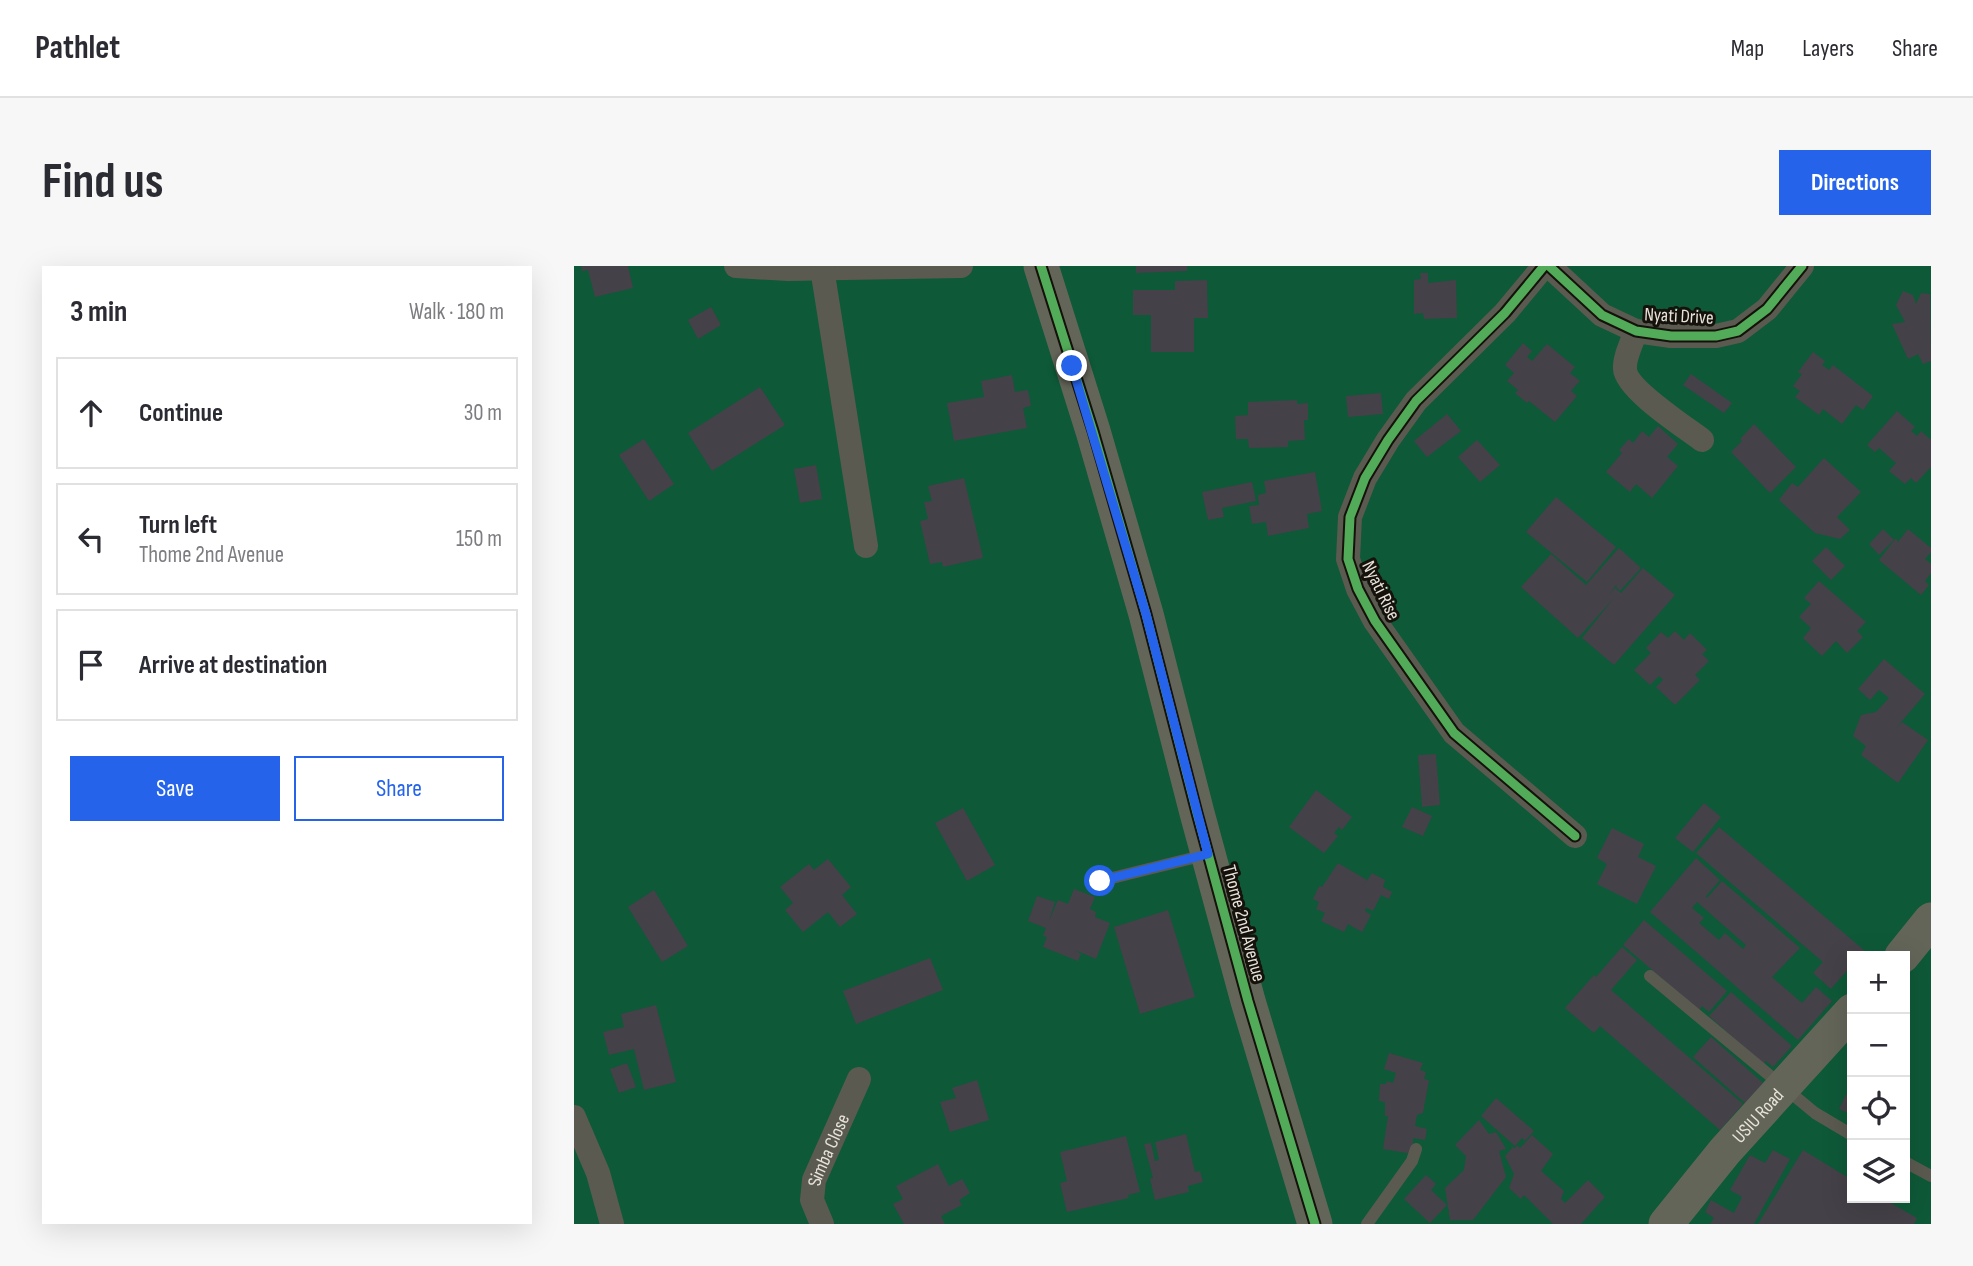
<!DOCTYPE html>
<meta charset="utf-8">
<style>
body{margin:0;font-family:"Sofia Sans Condensed",sans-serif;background:#f7f7f7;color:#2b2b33}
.controls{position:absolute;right:21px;bottom:21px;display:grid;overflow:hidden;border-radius:0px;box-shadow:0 7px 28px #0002}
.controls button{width:63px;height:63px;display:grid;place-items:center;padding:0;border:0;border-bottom:2px solid #e1e1e2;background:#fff;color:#2b2b33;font:35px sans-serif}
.stop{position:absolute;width:21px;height:21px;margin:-16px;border:5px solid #2563eb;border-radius:50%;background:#fff}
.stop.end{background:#2563eb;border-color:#fff;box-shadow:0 2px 7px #0008}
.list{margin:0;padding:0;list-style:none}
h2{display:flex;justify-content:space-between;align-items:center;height:91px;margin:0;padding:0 28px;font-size:30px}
h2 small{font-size:23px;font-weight:400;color:#7c7c81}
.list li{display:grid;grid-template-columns:46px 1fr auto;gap:21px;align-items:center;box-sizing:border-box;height:112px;margin:0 14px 14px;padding:0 14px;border:2px solid #e1e1e2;border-radius:0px}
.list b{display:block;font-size:26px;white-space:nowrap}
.list p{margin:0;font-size:23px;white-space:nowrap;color:#7c7c81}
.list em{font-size:23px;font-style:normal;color:#7c7c81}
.actions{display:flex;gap:14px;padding:21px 28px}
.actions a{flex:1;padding:16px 0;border:2px solid #2563eb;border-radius:0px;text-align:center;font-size:24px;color:#2563eb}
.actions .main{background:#2563eb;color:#fff}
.icon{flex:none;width:38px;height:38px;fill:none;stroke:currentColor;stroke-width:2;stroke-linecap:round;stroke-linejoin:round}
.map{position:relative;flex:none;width:1357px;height:958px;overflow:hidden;border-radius:0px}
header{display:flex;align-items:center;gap:42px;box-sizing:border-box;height:98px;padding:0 35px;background:#fff;border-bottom:2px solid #e1e1e2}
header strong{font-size:33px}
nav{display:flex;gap:38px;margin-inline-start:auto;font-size:24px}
.intro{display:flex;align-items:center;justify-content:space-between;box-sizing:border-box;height:168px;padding:0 42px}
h1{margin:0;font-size:49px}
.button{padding:18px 32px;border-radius:0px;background:#2563eb;color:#fff;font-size:24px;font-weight:700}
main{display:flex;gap:42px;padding:0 42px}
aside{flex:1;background:#fff;border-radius:0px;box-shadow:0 7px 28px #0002}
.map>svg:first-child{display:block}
</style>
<header>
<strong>Pathlet</strong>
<nav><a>Map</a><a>Layers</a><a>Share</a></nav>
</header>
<div class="intro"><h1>Find us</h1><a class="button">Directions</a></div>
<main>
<aside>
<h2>3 min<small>Walk · 180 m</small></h2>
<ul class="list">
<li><svg class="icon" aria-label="ahead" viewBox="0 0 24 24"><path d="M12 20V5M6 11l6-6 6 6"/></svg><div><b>Continue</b></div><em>30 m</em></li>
<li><svg class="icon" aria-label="left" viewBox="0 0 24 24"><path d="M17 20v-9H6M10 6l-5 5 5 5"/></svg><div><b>Turn left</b><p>Thome 2nd Avenue</p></div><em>150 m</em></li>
<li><svg class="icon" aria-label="arrive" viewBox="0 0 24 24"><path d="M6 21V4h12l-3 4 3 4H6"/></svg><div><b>Arrive at destination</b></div></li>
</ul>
<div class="actions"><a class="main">Save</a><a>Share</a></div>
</aside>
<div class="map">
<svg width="1357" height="958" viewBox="0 0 1357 958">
<rect width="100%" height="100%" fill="#2b2720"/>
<path fill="#0e5938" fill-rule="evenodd" d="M 0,0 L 1357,0 L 1357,958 L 0,958 ZM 1278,690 L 1331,690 L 1331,932 L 1278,932 Z"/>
<g fill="#454148" fill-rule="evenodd">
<polygon points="7,0 54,0 59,22 21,31 14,4 8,5"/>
<polygon points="562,0 613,0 613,5 562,7"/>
<polygon points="846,7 854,7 854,17 882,14 883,52 850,53 849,47 840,48 840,14 847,13"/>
<polygon points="633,14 634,52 620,52 620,86 577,86 577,49 559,49 559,24 601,24 601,15"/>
<polygon points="1329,25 1339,29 1342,38 1347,27 1356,28 1357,95 1349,98 1344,88 1334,93 1318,58 1331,56 1322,39"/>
<polygon points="137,41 147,59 124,73 114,54"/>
<polygon points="949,77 958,85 953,91 958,95 973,78 1001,101 996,107 1006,115 997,125 1003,130 981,156 955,135 953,137 941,127 944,124 933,115 940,107 931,99"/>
<polygon points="1239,86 1251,95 1248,99 1255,104 1259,99 1299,130 1289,144 1282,139 1268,158 1249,143 1245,149 1221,131 1226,125 1219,120 1228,108 1224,106"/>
<polygon points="1117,108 1158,137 1150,147 1109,119"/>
<polygon points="438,109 441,126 454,124 457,140 449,142 453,162 380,175 373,137 410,131 407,115"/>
<polygon points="186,121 211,159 138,205 114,167"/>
<polygon points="807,127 809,148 774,151 772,130"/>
<polygon points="723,134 723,138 734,137 734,154 730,154 731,174 714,175 714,181 675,182 674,173 662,173 661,150 674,149 674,136"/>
<polygon points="1323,145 1341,161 1337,165 1343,170 1347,165 1357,174 1357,201 1342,217 1337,212 1331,218 1315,205 1322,197 1305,182 1301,186 1293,179"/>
<polygon points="873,148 887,165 853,191 840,175"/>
<polygon points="1180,158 1222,201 1196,227 1157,186 1168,175 1166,173"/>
<polygon points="1084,160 1104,178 1093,191 1104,200 1078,232 1062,218 1056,226 1032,206 1048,187 1045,184 1055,173 1059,177 1068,165 1075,171"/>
<polygon points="70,173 100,218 75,235 45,189"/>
<polygon points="903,174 926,199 906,216 884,191"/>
<polygon points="1250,192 1287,226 1263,251 1276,264 1266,273 1241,267 1205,234 1218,217 1224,221"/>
<polygon points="242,199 248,233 226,237 220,203"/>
<polygon points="741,206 748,245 733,248 735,262 694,270 692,256 678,258 675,240 685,239 684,229 692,227 690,215"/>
<polygon points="390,212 409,292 369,301 368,296 356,298 346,255 354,253 350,236 358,235 354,220"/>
<polygon points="678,216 682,235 648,242 650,251 634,254 628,226"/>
<polygon points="982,231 1042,281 1013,316 952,266"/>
<polygon points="1309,263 1320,274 1305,289 1295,278"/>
<polygon points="1334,263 1357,282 1357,286 1351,293 1357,298 1357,307 1351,315 1355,319 1347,329 1305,294 1322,272 1324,276"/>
<polygon points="1252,281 1271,300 1257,314 1238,295"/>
<polygon points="1045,282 1067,302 1046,325 1042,321 1043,318 1035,329 1041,322 1047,327 1069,302 1101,329 1040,399 1008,372 1040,332 1004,372 947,321 977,288 1012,319"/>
<polygon points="1245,315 1292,356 1283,365 1289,371 1273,387 1262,375 1248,390 1229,372 1237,362 1225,351 1237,338 1230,332"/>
<polygon points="1101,365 1110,374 1116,367 1133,384 1128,388 1135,395 1121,409 1126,414 1101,439 1082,421 1089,414 1085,410 1076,419 1060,404 1077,387 1072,382 1087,366 1094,372"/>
<polygon points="1310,393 1351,428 1322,462 1328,456 1354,474 1324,517 1287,489 1292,480 1279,470 1287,449 1302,446 1315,432 1305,424 1296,434 1284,423"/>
<polygon points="862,488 866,539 848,541 844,489"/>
<polygon points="742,524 778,551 768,564 765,561 760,567 764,570 750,587 715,561"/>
<polygon points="1130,537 1147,551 1119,586 1101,572"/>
<polygon points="838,541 858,550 849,570 828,561"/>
<polygon points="389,542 421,599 393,615 361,557"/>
<polygon points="1145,561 1291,685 1286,690 1278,690 1278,699 1257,723 1239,707 1249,696 1122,587"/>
<polygon points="1038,562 1070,578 1064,591 1082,600 1063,638 1023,618 1033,598 1023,592"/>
<path d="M 1122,592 L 1146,614 L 1132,630 L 1133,632 L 1148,615 L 1226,682 L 1198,711 L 1228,737 L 1242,721 L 1258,735 L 1224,774 L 1076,646 ZM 1123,636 L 1172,679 L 1169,683 L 1151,667 L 1145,674 L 1125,657 L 1130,652 L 1118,642 Z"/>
<polygon points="254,593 277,621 268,629 283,648 266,661 254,646 229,666 211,644 219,637 206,621 235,598 240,604"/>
<polygon points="764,597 793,614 788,622 798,607 811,614 809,621 818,626 815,633 807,629 799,645 792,642 791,645 797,649 788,666 774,658 770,666 747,655 751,647 742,643 745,636 739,633 745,620 748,621"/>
<polygon points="500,623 521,631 516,643 522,646 521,651 536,657 522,693 501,684 507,688 504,695 469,681 473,671 469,670 472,662 454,655 463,630 481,636 475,655 484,634 494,638"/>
<polygon points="80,624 114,680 88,696 54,641"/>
<polygon points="594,644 621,731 566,748 540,661"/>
<polygon points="1070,654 1153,725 1135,746 1128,740 1125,744 1049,679"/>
<polygon points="1048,681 1063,694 1037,724 1169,838 1146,864 1026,760 1020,767 991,742 1020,709 1022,711"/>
<polygon points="356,692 369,724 282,758 269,725"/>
<polygon points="1157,726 1218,780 1199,801 1192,795 1189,798 1135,750"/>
<polygon points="82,739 102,816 70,824 60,783 35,789 29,766 50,761 47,748"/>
<polygon points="1137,771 1189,817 1171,837 1119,791"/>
<polygon points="815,787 849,797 846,804 852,806 850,813 855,814 849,847 843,849 841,860 853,863 851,874 839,872 839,888 809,883 814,850 811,850 811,836 805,835 806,818 812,818 813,815 819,817 822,807 810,803"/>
<polygon points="53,797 62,821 45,827 36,803"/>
<polygon points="403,814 415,854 376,866 366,836 382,832 378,822"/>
<polygon points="1278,816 1278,849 1265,843"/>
<polygon points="922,832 960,865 951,875 948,872 941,880 907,850"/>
<polygon points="905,854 915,868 922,866 932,883 925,885 932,911 899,954 876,954 871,922 890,904 892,890 881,879"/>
<polygon points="612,868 621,906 626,905 629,916 614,920 615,926 581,934 576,913 579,912 570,878 577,877 581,895 585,894 581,876"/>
<polygon points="958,869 979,888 967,905 990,925 987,933 991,937 1014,914 1031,931 1007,958 979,958 950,929 947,933 935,922 940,908 931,890 939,881 941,882 943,879 946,882"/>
<polygon points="552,870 566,926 554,929 555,932 493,946 486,917 493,915 486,886"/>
<polygon points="1199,884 1216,893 1180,958 1136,958 1140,952 1131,946 1137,934 1160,947 1168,931 1156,924 1176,889 1191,897"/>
<polygon points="1229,884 1278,914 1278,932 1308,932 1343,952 1340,958 1184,958"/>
<polygon points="364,898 375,920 388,913 396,927 385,934 388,939 367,950 371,958 330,958 319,938 329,933 322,920"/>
<polygon points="852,909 862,918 857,924 873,939 856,957 830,933"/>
</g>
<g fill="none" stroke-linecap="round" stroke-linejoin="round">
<g stroke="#5a5a50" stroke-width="12">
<polyline points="526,615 631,589"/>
<polyline points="1076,710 1241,847 1278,869"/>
<polyline points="1331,896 1357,910"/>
<polyline points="793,958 838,895 842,883"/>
</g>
<g stroke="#5a5a50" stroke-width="24">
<polyline points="162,0 214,3 387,0"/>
<polyline points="970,0 931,47 842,135 814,174 791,212 776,251 774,293 784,323 801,355 880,467 1001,570"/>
<polyline points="975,0 1028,49 1062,65 1097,70 1142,70 1164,65 1193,43 1228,0"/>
<polyline points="248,2 292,280"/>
<path d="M 1062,65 C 1058,76 1050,92 1051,103 C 1052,123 1111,161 1128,174"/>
<polyline points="0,851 24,907 38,958"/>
<path id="s1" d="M 248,958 L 238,934 L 240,914 L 285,813"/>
</g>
<g stroke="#646559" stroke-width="35">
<polyline points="467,0 519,165 572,348 623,547 674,735 741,958"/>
<polyline points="1328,690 1357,654"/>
<path id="s2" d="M 1092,958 L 1151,885 L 1278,745"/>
</g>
<g stroke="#15110b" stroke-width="13">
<g id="cycleway">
<polyline points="467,0 519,165 572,348 623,547 674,735 741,958"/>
<polyline points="970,0 931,47 842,135 814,174 791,212 776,251 774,293 784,323 801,355 880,467 1001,570"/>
<polyline points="975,0 1028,49 1062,65 1097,70 1142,70 1164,65 1193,43 1228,0"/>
</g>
</g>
<use href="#cycleway" stroke="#51ab58" stroke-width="9"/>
</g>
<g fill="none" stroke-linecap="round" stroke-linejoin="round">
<polyline stroke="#2563eb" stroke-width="9" points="498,100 572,348 634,588 526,615"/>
</g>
<g text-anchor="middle" stroke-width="6" stroke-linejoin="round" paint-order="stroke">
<g font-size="19" fill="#e8e3da" stroke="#15110b">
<text transform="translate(1105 49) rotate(3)" y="7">Nyati Drive</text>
<text transform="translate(808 324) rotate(64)" y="7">Nyati Rise</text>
<text transform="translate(671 657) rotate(75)" y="7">Thome 2nd Avenue</text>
<text dy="7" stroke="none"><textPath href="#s2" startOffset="142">USIU Road</textPath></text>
<text dy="7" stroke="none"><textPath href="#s1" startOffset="79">Simba Close</textPath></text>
</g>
</g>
</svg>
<div class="controls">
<button>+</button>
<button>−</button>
<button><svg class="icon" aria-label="locate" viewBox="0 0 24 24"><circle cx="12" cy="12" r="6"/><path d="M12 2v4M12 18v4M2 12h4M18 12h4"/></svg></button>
<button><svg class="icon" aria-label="layers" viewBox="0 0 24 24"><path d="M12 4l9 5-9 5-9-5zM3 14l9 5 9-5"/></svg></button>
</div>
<div class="stop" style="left:526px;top:615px"></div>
<div class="stop end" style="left:498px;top:100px"></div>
</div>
</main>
